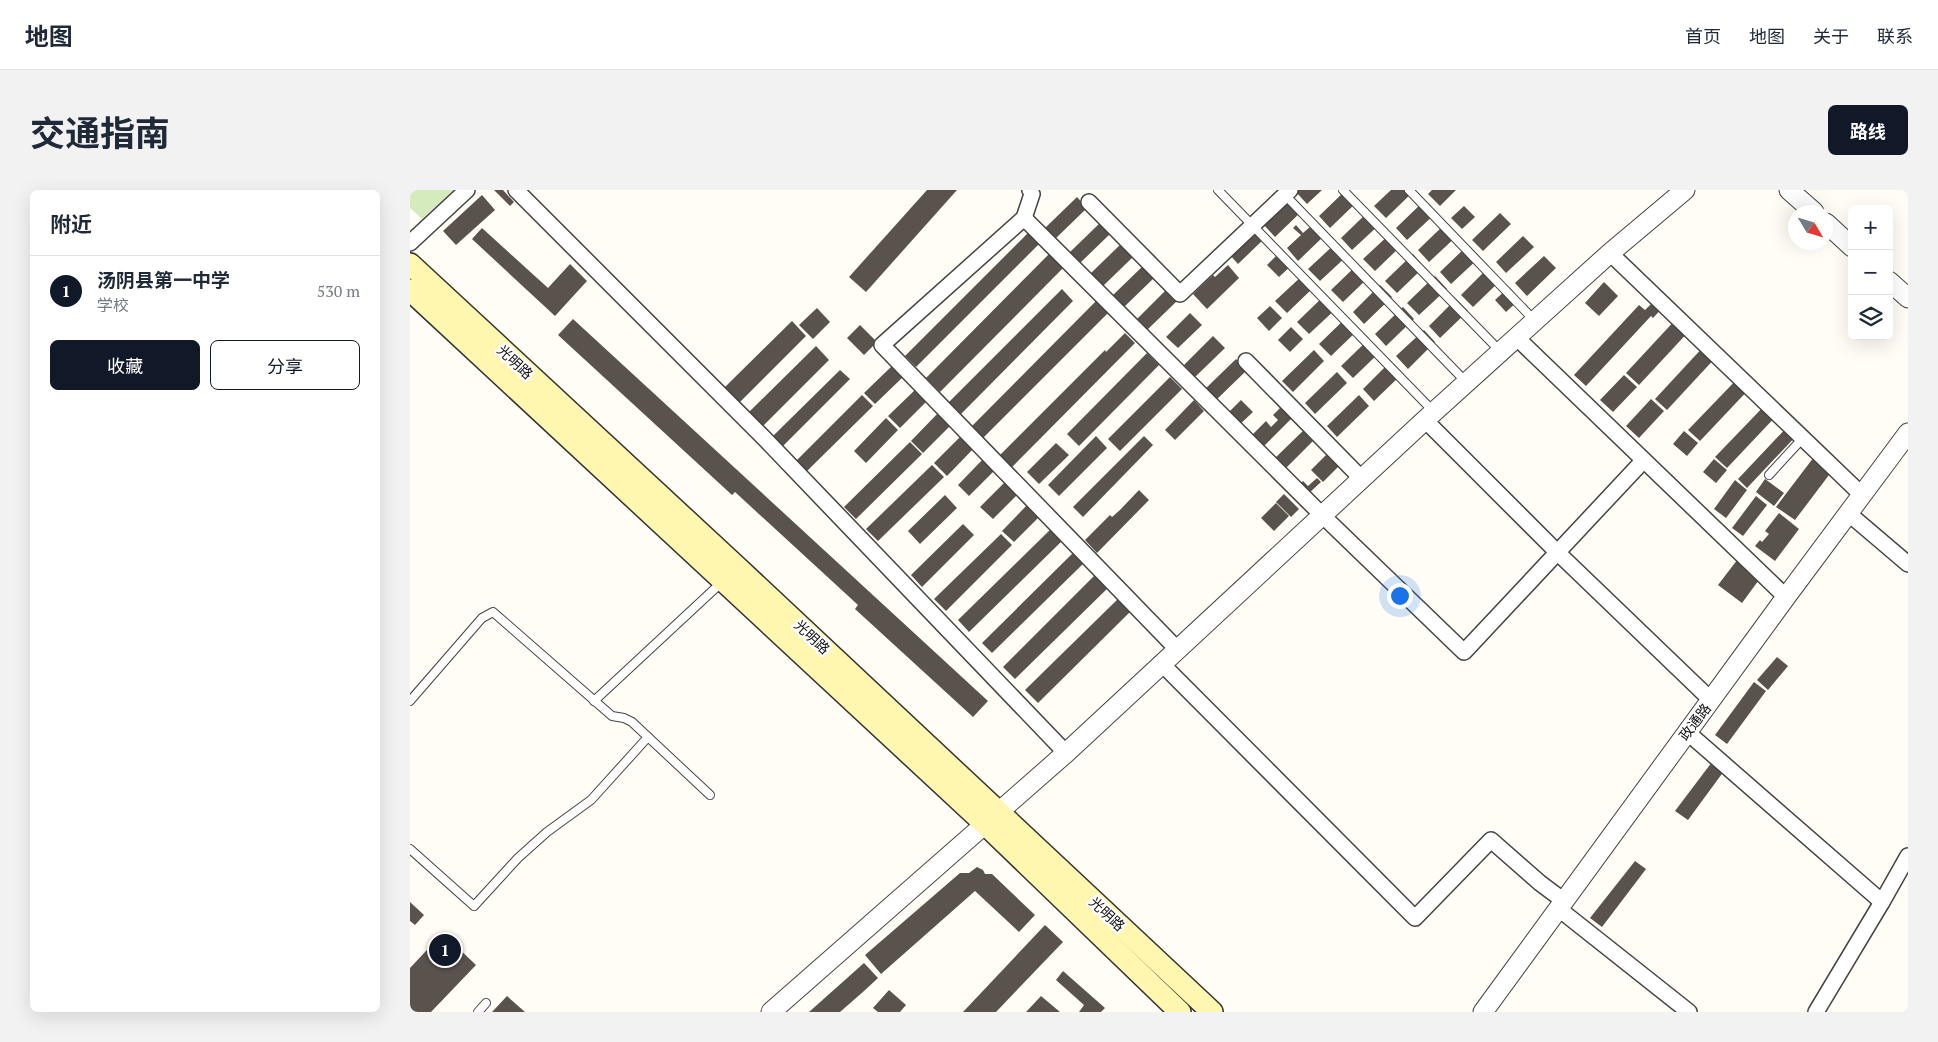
<!DOCTYPE html>
<html lang="zh">
<meta charset="utf-8">
<style>
body{margin:0;font-family:"PT Serif","Noto Sans SC",serif;background:#f2f2f3;color:#1f2937}
.controls{position:absolute;right:15px;top:15px;display:grid;overflow:hidden;border-radius:8px;box-shadow:0 5px 20px #0002}
.controls button{width:45px;height:45px;display:grid;place-items:center;padding:0;border:0;border-bottom:1px solid #e0e1e3;background:#fff;color:#1f2937;font:25px sans-serif}
.compass{position:absolute;left:1378px;top:15px;width:45px;height:45px;border-radius:50%;background:#fff;box-shadow:0 5px 20px #0002;rotate:128deg}
.you{position:absolute;left:989px;top:405px;width:18px;height:18px;margin:-12px;border:4px solid #fff;border-radius:50%;background:#1a73e8;box-shadow:0 0 0 8px #1a73e833}
.badge{display:grid;place-items:center;width:32px;height:32px;border-radius:50%;background:#111827;color:#fff;font-size:16px;font-weight:700}
.pin{position:absolute;translate:-50% -50%;border:2px solid #fff;box-shadow:0 1px 5px #0006}
.list{margin:0;padding:0;list-style:none}
h2{display:flex;justify-content:space-between;align-items:center;height:65px;margin:0;padding:0 20px;font-size:21px}
h2 small{font-size:16px;font-weight:400;color:#747a83}
.list li{display:grid;grid-template-columns:32px 1fr auto;gap:15px;align-items:center;box-sizing:border-box;height:70px;padding:0 20px;border-top:1px solid #e0e1e3}
.list b{display:block;font-size:19px;white-space:nowrap}
.list p{margin:0;font-size:16px;white-space:nowrap;color:#747a83}
.list em{font-size:16px;font-style:normal;color:#747a83}
.actions{display:flex;gap:10px;padding:15px 20px}
.actions a{flex:1;padding:11px 0;border:1px solid #111827;border-radius:8px;text-align:center;font-size:18px;color:#111827}
.actions .main{background:#111827;color:#fff}
.icon{flex:none;width:28px;height:28px;fill:none;stroke:currentColor;stroke-width:2;stroke-linecap:round;stroke-linejoin:round}
.map{position:relative;flex:none;width:1498px;height:822px;overflow:hidden;border-radius:8px}
header{display:flex;align-items:center;gap:30px;box-sizing:border-box;height:70px;padding:0 25px;background:#fff;border-bottom:1px solid #e0e1e3}
header strong{font-size:24px}
nav{display:flex;gap:28px;margin-inline-start:auto;font-size:18px}
.intro{display:flex;align-items:center;justify-content:space-between;box-sizing:border-box;height:120px;padding:0 30px}
h1{margin:0;font-size:35px}
.button{padding:12px 22px;border-radius:8px;background:#111827;color:#fff;font-size:18px;font-weight:700}
main{display:flex;gap:30px;padding:0 30px}
aside{flex:1;background:#fff;border-radius:8px;box-shadow:0 5px 20px #0002}
.map>svg:first-child{display:block}
</style>
<header>
<strong>地图</strong>
<nav><a>首页</a><a>地图</a><a>关于</a><a>联系</a></nav>
</header>
<div class="intro"><h1>交通指南</h1><a class="button">路线</a></div>
<main>
<aside>
<h2>附近<small></small></h2>
<ul class="list">
<li><span class="badge">1</span><div><b>汤阴县第一中学</b><p>学校</p></div><em>530 m</em></li>
</ul>
<div class="actions"><a class="main">收藏</a><a>分享</a></div>
</aside>
<div class="map">
<svg width="1498" height="822" viewBox="0 0 1498 822">
<rect width="100%" height="100%" fill="#fffdf5"/>
<polygon fill="#d5ebbd" points="0,0 44,0 12,29 0,18"/>
<g fill="#5a524d">
<polygon points="84,0 93,0 104,12 100,16"/>
<polygon points="517,0 547,0 456,102 439,87"/>
<polygon points="888,0 912,0 897,14 886,2"/>
<polygon points="936,0 948,11 920,38 909,26"/>
<polygon points="981,0 1002,0 1004,1 976,28 964,16"/>
<polygon points="1022,0 1046,0 1030,16 1018,4"/>
<polygon points="72,5 85,20 46,55 33,41"/>
<polygon points="667,7 677,18 644,50 633,40"/>
<polygon points="881,8 893,20 865,47 853,34"/>
<polygon points="1014,11 1026,23 997,50 986,38"/>
<polygon points="1054,16 1065,27 1052,39 1041,28"/>
<polygon points="958,22 970,34 942,60 931,48"/>
<polygon points="1090,23 1101,34 1073,61 1062,50"/>
<polygon points="691,32 702,42 669,74 659,63"/>
<polygon points="1036,33 1048,45 1019,72 1008,60"/>
<polygon points="886,35 893,43 901,36 916,44 888,71 877,58 891,45 883,38"/>
<polygon points="72,38 138,98 160,74 177,91 145,126 62,49"/>
<polygon points="847,39 855,48 828,74 820,65"/>
<polygon points="621,40 632,51 506,177 495,166"/>
<polygon points="981,43 992,55 965,81 953,69"/>
<polygon points="1113,46 1124,57 1096,83 1086,72"/>
<polygon points="713,52 725,65 691,98 679,85"/>
<polygon points="926,53 938,65 910,91 898,79"/>
<polygon points="1058,55 1070,67 1041,94 1030,82"/>
<polygon points="643,60 657,74 530,202 516,188"/>
<polygon points="871,61 883,74 869,87 857,75"/>
<polygon points="1003,64 1014,77 987,103 975,91"/>
<polygon points="1134,66 1146,78 1117,106 1105,93"/>
<polygon points="948,74 960,86 933,112 921,100"/>
<polygon points="734,75 745,87 713,118 702,106"/>
<polygon points="818,75 829,88 797,119 783,104 803,85 805,87"/>
<polygon points="1079,77 1091,90 1063,117 1051,105"/>
<polygon points="893,85 904,97 877,123 865,111"/>
<polygon points="1025,86 1037,99 1009,125 997,113"/>
<polygon points="1194,92 1208,106 1189,126 1175,113"/>
<polygon points="970,95 982,107 954,134 943,122"/>
<polygon points="1099,97 1110,109 1096,122 1085,110"/>
<polygon points="652,99 663,111 551,224 539,212"/>
<polygon points="757,99 768,110 736,141 726,130"/>
<polygon points="1241,100 1256,114 1243,128 1241,126 1176,196 1164,185 1229,115 1235,120 1241,114 1235,108"/>
<polygon points="915,105 927,118 899,144 887,132"/>
<polygon points="689,108 701,120 573,248 562,236"/>
<polygon points="1046,109 1058,121 1030,148 1019,136"/>
<polygon points="860,116 872,128 859,141 847,128"/>
<polygon points="993,117 1004,129 976,156 965,144"/>
<polygon points="407,118 420,132 403,149 389,135"/>
<polygon points="780,123 792,135 768,158 756,147"/>
<polygon points="937,127 949,139 921,166 909,154"/>
<polygon points="1268,127 1281,139 1229,195 1216,183"/>
<polygon points="163,129 578,511 563,527 445,419 448,415 325,302 322,305 148,145"/>
<polygon points="382,131 396,146 329,213 314,198"/>
<polygon points="450,135 467,152 454,165 437,148"/>
<polygon points="881,137 893,149 880,162 868,150"/>
<polygon points="1014,140 1025,152 998,179 986,166"/>
<polygon points="715,143 725,153 598,281 586,269 695,160 696,162"/>
<polygon points="803,146 815,158 785,187 774,175"/>
<polygon points="959,149 971,161 943,188 931,176"/>
<polygon points="1296,154 1308,165 1257,220 1245,209"/>
<polygon points="406,156 419,170 353,236 339,222"/>
<polygon points="904,160 914,171 883,202 872,191"/>
<polygon points="737,163 749,175 669,256 657,244"/>
<polygon points="826,169 837,180 803,213 792,202"/>
<polygon points="980,172 992,184 964,211 953,199"/>
<polygon points="483,175 494,186 465,214 454,203"/>
<polygon points="430,180 440,189 373,256 363,246"/>
<polygon points="927,182 937,193 905,224 895,213"/>
<polygon points="1214,185 1227,197 1203,222 1190,210"/>
<polygon points="1331,185 1342,196 1290,251 1278,240"/>
<polygon points="760,187 772,199 710,261 698,249"/>
<polygon points="506,199 518,210 490,238 478,226"/>
<polygon points="452,205 463,216 396,282 386,271"/>
<polygon points="949,205 959,216 927,247 917,236"/>
<polygon points="1241,209 1254,221 1229,248 1216,236"/>
<polygon points="784,210 794,221 765,250 755,240"/>
<polygon points="831,210 843,222 827,237 816,225"/>
<polygon points="1358,212 1369,223 1317,278 1305,267"/>
<polygon points="874,214 885,225 852,258 841,246 856,231 861,237 868,230 863,225"/>
<polygon points="529,222 542,234 513,263 501,251"/>
<polygon points="476,228 488,240 456,273 444,261"/>
<polygon points="1380,234 1389,243 1337,298 1328,289"/>
<polygon points="897,237 907,247 874,280 863,270"/>
<polygon points="1274,241 1288,253 1277,266 1263,254"/>
<polygon points="553,244 566,256 537,286 524,273"/>
<polygon points="686,246 697,258 649,306 638,295"/>
<polygon points="734,246 743,255 673,327 663,317"/>
<polygon points="500,252 512,264 446,329 434,317"/>
<polygon points="646,253 659,265 629,294 617,282"/>
<polygon points="920,261 932,273 913,292 901,280"/>
<polygon points="1407,263 1425,277 1385,330 1366,317"/>
<polygon points="575,267 587,278 559,306 548,295"/>
<polygon points="1304,269 1317,280 1306,293 1293,282"/>
<polygon points="522,275 534,287 468,351 456,339"/>
<polygon points="907,288 911,292 898,304 889,295 893,291 898,296"/>
<polygon points="598,289 610,302 583,329 570,317"/>
<polygon points="1355,289 1374,303 1364,316 1346,302"/>
<polygon points="1325,290 1337,300 1316,328 1304,319"/>
<polygon points="729,300 739,310 687,363 675,350 700,325 702,327 710,320"/>
<polygon points="874,304 889,319 881,327 866,312"/>
<polygon points="535,305 547,318 510,354 498,341"/>
<polygon points="1346,306 1357,315 1333,346 1322,338"/>
<polygon points="620,312 632,324 604,352 592,341"/>
<polygon points="866,313 879,326 864,341 851,328"/>
<polygon points="1369,323 1389,339 1365,371 1345,356 1350,350 1352,352 1359,344 1355,341"/>
<polygon points="553,334 564,345 512,397 501,385"/>
<polygon points="644,336 655,348 559,442 548,430"/>
<polygon points="591,344 602,355 536,421 524,409"/>
<polygon points="667,359 677,370 582,463 572,453"/>
<polygon points="1331,365 1354,383 1332,413 1308,395"/>
<polygon points="690,380 703,393 605,489 593,477"/>
<polygon points="712,405 725,417 628,513 615,500"/>
<polygon points="1367,467 1378,476 1358,500 1347,490"/>
<polygon points="1344,492 1356,501 1317,554 1305,545"/>
<polygon points="1302,572 1314,581 1278,630 1265,621"/>
<polygon points="1225,671 1236,679 1192,737 1180,728"/>
<polygon points="567,677 573,680 575,684 582,684 625,725 609,742 565,701 471,784 455,765 550,683 559,683"/>
<polygon points="0,712 14,725 5,735 0,731"/>
<polygon points="635,735 653,752 586,822 553,822"/>
<polygon points="31,745 42,756 44,754 66,775 21,822 0,822 0,778"/>
<polygon points="454,773 468,788 454,801 430,822 399,822"/>
<polygon points="653,781 695,818 691,822 669,822 674,815 646,790"/>
<polygon points="479,800 496,815 490,822 468,822 463,818"/>
<polygon points="97,806 115,822 82,822"/>
<polygon points="631,806 650,822 616,822"/>
</g>
<g fill="none" stroke-linecap="round" stroke-linejoin="round">
<g stroke="#444" stroke-width="10">
<g id="service">
<polyline points="808,0 1024,222"/>
<polyline points="933,0 1091,162"/>
<polyline points="999,0 1125,131"/>
<polyline points="874,4 1057,193"/>
<polyline points="1359,285 1392,249"/>
<polyline points="0,511 72,428 83,422 202,526 214,528 222,532 300,605"/>
<polyline points="184,511 312,392"/>
<polyline points="0,659 64,716 108,668 137,642 181,610 238,547"/>
<polyline points="68,822 76,813"/>
</g>
</g>
<g stroke="#444" stroke-width="18">
<g id="minor">
<polyline points="106,0 355,249 656,563"/>
<polyline points="679,12 770,104 880,0"/>
<polyline points="614,28 622,4 620,0"/>
<polyline points="0,53 57,0"/>
<polyline points="1200,63 1452,305"/>
<polyline points="1107,148 1376,407"/>
<polyline points="836,171 952,289"/>
<polyline points="1015,230 1147,362 1301,510"/>
<polyline points="1438,323 1498,374"/>
<polyline points="767,459 472,155 614,28 912,325 1054,462 1233,271"/>
<polyline points="751,473 1005,728 1081,650 1130,693 1154,711"/>
<polyline points="1277,542 1472,712"/>
<polyline points="1149,719 1279,822"/>
<polyline points="1406,822 1472,712 1498,666"/>
</g>
</g>
<g stroke="#444" stroke-width="21">
<g id="tertiary">
<polyline points="1379,0 1404,22"/>
<polyline points="1416,33 1442,57"/>
<polyline points="1479,91 1498,108"/>
<polyline points="361,822 656,563 1015,230 1200,63 1275,0"/>
<polyline points="1073,822 1376,407 1498,243"/>
</g>
</g>
<g stroke="#333" stroke-width="24">
<g id="secondary">
<polyline points="0,74 327,377 802,822"/>
<polyline points="0,100 574,633 770,822"/>
</g>
</g>
<use href="#service" stroke="#fff" stroke-width="8"/>
<use href="#minor" stroke="#fff" stroke-width="15"/>
<use href="#tertiary" stroke="#fff" stroke-width="19"/>
<use href="#secondary" stroke="#fff6b0" stroke-width="21"/>
</g>
<g text-anchor="middle" stroke-width="5" stroke-linejoin="round" paint-order="stroke">
<g font-size="14" fill="#111" stroke="#fff">
<text transform="translate(105 172) rotate(43)" y="5">光明路</text>
<text transform="translate(402 447) rotate(43)" y="5">光明路</text>
<text transform="translate(1285 532) rotate(-53)" y="5">政通路</text>
<text transform="translate(697 724) rotate(43)" y="5">光明路</text>
</g>
</g>
</svg>
<div class="controls">
<button>+</button>
<button>−</button>
<button><svg class="icon" aria-label="layers" viewBox="0 0 24 24"><path d="M12 4l9 5-9 5-9-5zM3 14l9 5 9-5"/></svg></button>
</div>
<svg class="compass" viewBox="-18 -18 36 36"><path d="M0-13l5 13h-10z" fill="#e53935"/><path d="M0 13l5-13h-10z" fill="#747a83"/></svg>
<div class="you"></div>
<div class="pin badge" style="left:35px;top:760px">1</div>
</div>
</main>
